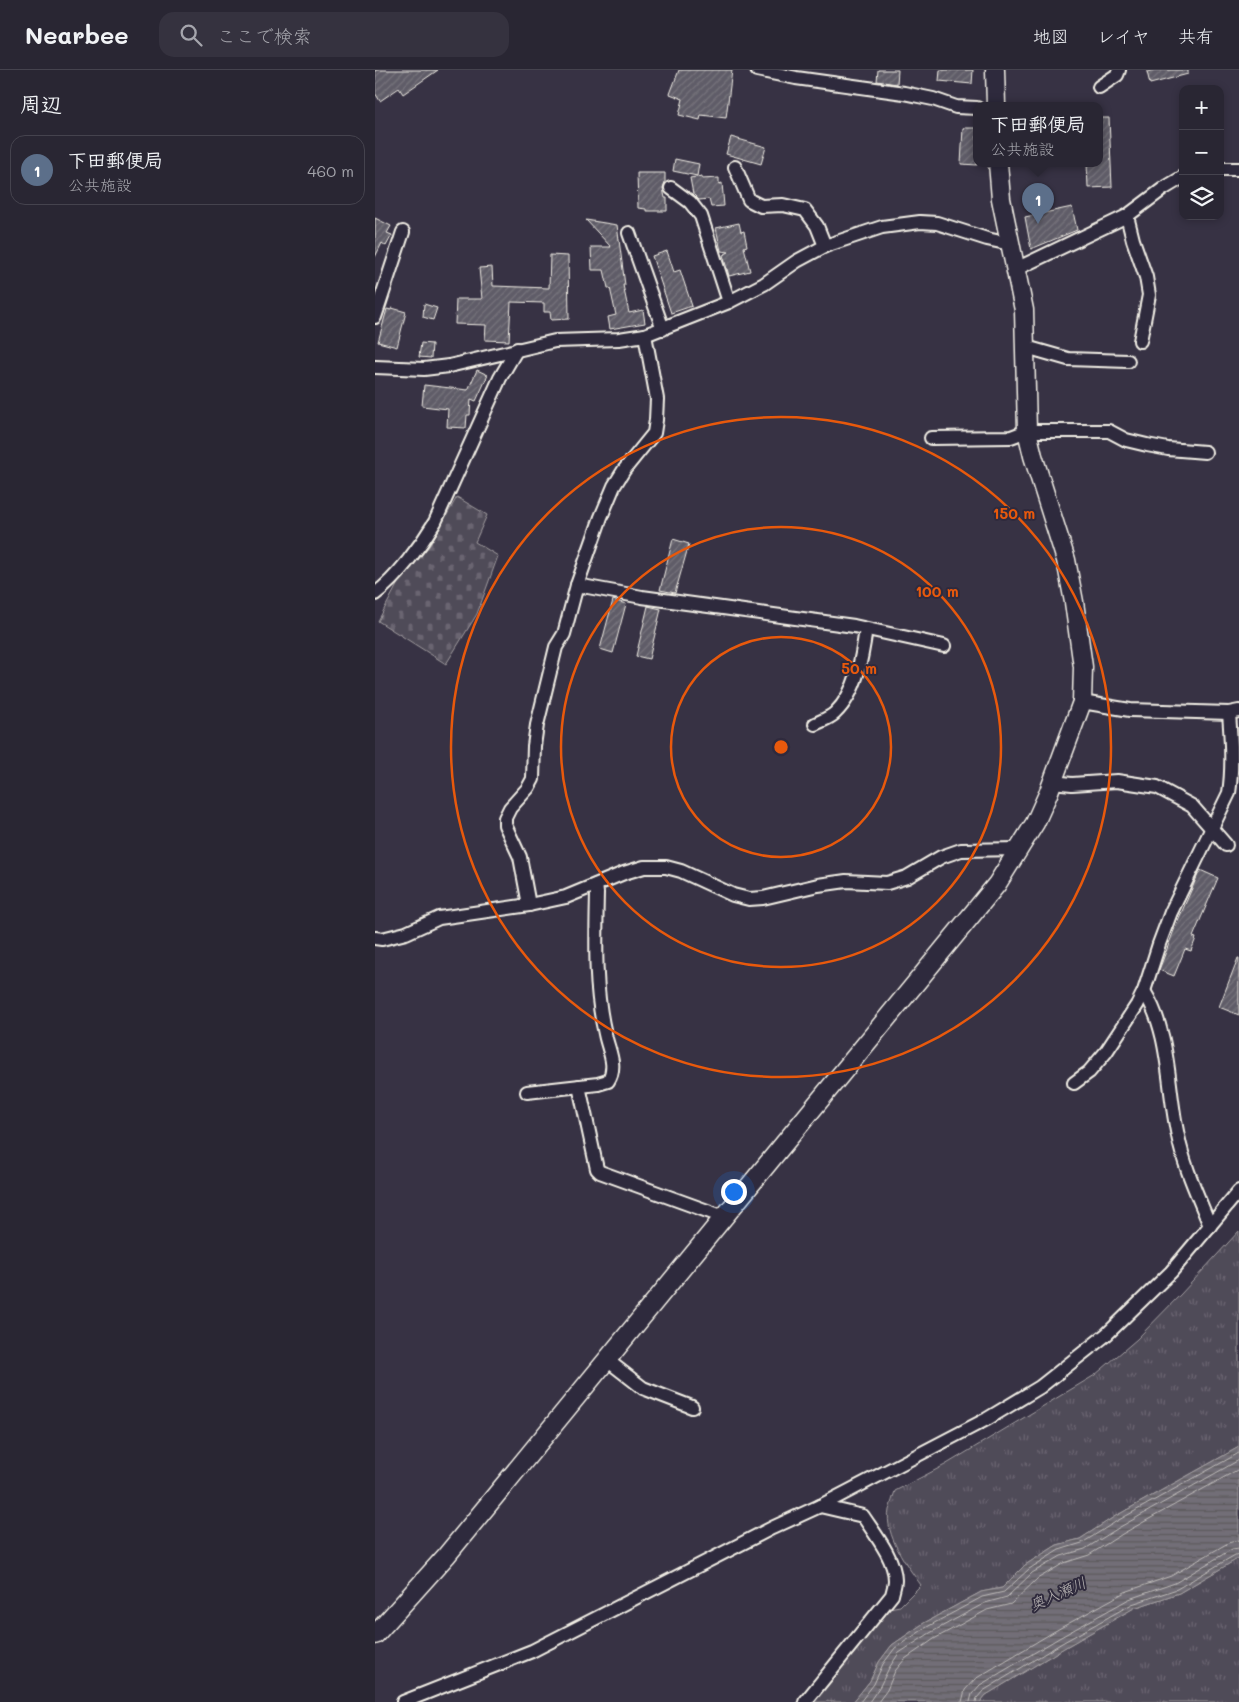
<!DOCTYPE html>
<html lang="ja">
<meta charset="utf-8">
<style>
body{margin:0;font-family:Mali,"Klee One",sans-serif;background:#35323f;color:#f1f3f6}
.controls{position:absolute;right:15px;top:15px;display:grid;overflow:hidden;border-radius:10px;box-shadow:0 2px 8px #0003}
.controls button{width:45px;height:45px;display:grid;place-items:center;padding:0;border:0;border-bottom:1px solid #45434e;background:#292633;color:#f1f3f6;font:25px sans-serif}
.you{position:absolute;left:358px;top:1121px;width:18px;height:18px;margin:-12px;border:4px solid #fff;border-radius:50%;background:#1a73e8;box-shadow:0 0 0 8px #1a73e833}
.badge{display:grid;place-items:center;width:32px;height:32px;border-radius:50%;background:#d6ab8b;color:#fff;font-size:16px;font-weight:700}
.pin{position:absolute;translate:-50% -41px;filter:drop-shadow(0 1px 2px #0008)}
.pin::after{content:'';position:absolute;top:26px;width:18px;height:15px;background:inherit;clip-path:polygon(0 0,100% 0,50% 100%)}
.popup{position:absolute;left:598px;top:32px;width:130px;height:65px;box-sizing:border-box;display:grid;place-content:center;border-radius:10px;background:#292633;filter:drop-shadow(0 1px 4px #0005);font-size:16px;white-space:nowrap;color:#a5a5ac}
.popup b{font-size:19px;color:#f1f3f6}
.popup::after{content:'';position:absolute;left:50%;top:100%;margin-left:-10px;border:10px solid transparent;border-top-color:#292633}
.list{margin:0;padding:0;list-style:none}
h2{display:flex;justify-content:space-between;align-items:center;height:65px;margin:0;padding:0 20px;font-size:21px}
h2 small{font-size:16px;font-weight:400;color:#a5a5ac}
.list li{display:grid;grid-template-columns:32px 1fr auto;gap:15px;align-items:center;box-sizing:border-box;height:70px;margin:0 10px 10px;padding:0 10px;border:1px solid #45434e;border-radius:15px}
.list b{display:block;font-size:19px;white-space:nowrap}
.list p{margin:0;font-size:16px;white-space:nowrap;color:#a5a5ac}
.list em{font-size:16px;font-style:normal;color:#a5a5ac}
.icon{flex:none;width:28px;height:28px;fill:none;stroke:currentColor;stroke-width:2;stroke-linecap:round;stroke-linejoin:round}
.map{position:relative;flex:none;width:864px;height:1632px;overflow:hidden}
header{display:flex;align-items:center;gap:30px;box-sizing:border-box;height:70px;padding:0 25px;background:#292633;border-bottom:1px solid #45434e}
header strong{font-size:24px}
nav{display:flex;gap:28px;margin-inline-start:auto;font-size:18px}
.search{width:350px;height:45px;background:#35323f;display:flex;align-items:center;gap:12px;box-sizing:border-box;padding:0 18px;border-radius:15px;color:#a5a5ac;font-size:19px}
main{display:flex}
aside{flex:1;background:#292633}
.map>svg:first-child{display:block}
</style>
<header>
<strong>Nearbee</strong>
<div class="search"><svg class="icon" aria-label="search" viewBox="0 0 24 24"><circle cx="10" cy="10" r="6"/><path d="M15 15l6 6"/></svg>ここで検索</div>
<nav><a>地図</a><a>レイヤ</a><a>共有</a></nav>
</header>
<main>
<aside>
<h2>周辺<small></small></h2>
<ul class="list">
<li><span class="badge" style="background:#5c6f8a">1</span><div><b>下田郵便局</b><p>公共施設</p></div><em>460 m</em></li>
</ul>
</aside>
<div class="map">
<svg width="864" height="1632" viewBox="0 0 864 1632">
<defs>
<pattern id="grass-tufts" width="24" height="20" patternUnits="userSpaceOnUse" patternTransform="scale(1.25)"><rect width="24" height="20" fill="#504b59"/><path d="M3 7l-1-3M5 7V3M7 7l1-3M15 17l-1-3M17 17v-4M19 17l1-3" fill="none" stroke="#6a6571"/></pattern>
<pattern id="cemetery-stones" width="16" height="16" patternUnits="userSpaceOnUse" patternTransform="scale(1.25)"><rect width="16" height="16" fill="#504b59"/><path d="M2 7V4a2 2 0 0 1 4 0v3zM10 15v-3a2 2 0 0 1 4 0v3z" fill="#6a6571"/></pattern>
<pattern id="water-rules" width="6" height="5" patternUnits="userSpaceOnUse" patternTransform="scale(1.25)"><rect width="6" height="5" fill="#726e77"/><path d="M0 2.5h6" fill="none" stroke="#5b595c"/></pattern>
<pattern id="building-hatch" width="6" height="6" patternUnits="userSpaceOnUse" patternTransform="scale(1.25)"><rect width="6" height="6" fill="#5f5c67"/><path d="M-1 1l2-2M0 6l6-6M5 7l2-2" fill="none" stroke="#77747d"/></pattern>
</defs>
<rect width="100%" height="100%" fill="#373244"/>
<filter id="ink" filterUnits="userSpaceOnUse"><feTurbulence type="fractalNoise" baseFrequency=".02" numOctaves="2"/><feDisplacementMap in="SourceGraphic" scale="10" xChannelSelector="R" yChannelSelector="G"/><feConvolveMatrix kernelMatrix="1 2 1 2 8 2 1 2 1" color-interpolation-filters="sRGB"/></filter>
<g filter="url(#ink)">
<g fill="url(#grass-tufts)" stroke="#a29ea0">
<path d="M 864,1161 L 864,1377 L 739,1447 L 705,1469 L 682,1475 L 650,1495 L 627,1518 L 606,1522 L 549,1553 L 517,1575 L 504,1592 L 495,1611 L 478,1632 L 438,1632 L 514,1538 L 525,1536 L 546,1515 C 532,1496 509,1465 514,1440 C 516,1434 518,1427 520,1421 L 570,1395 L 720,1305 L 762,1269 L 806,1224 Z"/>
<polygon points="864,1488 864,1632 605,1632 611,1625 689,1578 759,1538 804,1523"/>
</g>
<polygon fill="url(#cemetery-stones)" stroke="#a29ea0" points="82,427 112,445 100,472 123,486 102,544 71,594 3,551 31,498 41,492 55,475"/>
<polygon fill="url(#water-rules)" stroke="#a6a2a4" points="864,1377 864,1488 804,1523 759,1538 689,1578 611,1625 605,1632 478,1632 495,1611 504,1592 517,1575 549,1553 606,1522 627,1518 650,1495 682,1475 705,1469 739,1447"/>
<g fill="none" stroke-linecap="round" stroke-linejoin="round">
<g stroke="#c0bdbb" stroke-width="1">
<polyline points="485,1632 499,1614 508,1594 520,1578 552,1557 607,1527 629,1522 654,1499 684,1480 707,1473 742,1451 864,1383"/>
<polyline points="494,1632 505,1616 514,1598 524,1583 555,1563 610,1533 632,1527 657,1503 686,1486 710,1479 745,1457 864,1390"/>
<polyline points="503,1632 512,1620 520,1601 530,1589 559,1569 612,1540 636,1534 662,1509 689,1493 714,1485 749,1463 864,1399"/>
<polyline points="587,1632 590,1620 600,1609 680,1561 750,1522 796,1506 853,1473 864,1470"/>
<polyline points="595,1632 597,1624 605,1615 684,1568 754,1529 800,1513 857,1479 864,1478"/>
<polyline points="601,1632 602,1628 608,1621 687,1573 757,1534 802,1519 860,1485 864,1484"/>
</g>
</g>
<g fill="url(#building-hatch)" stroke="#f4f1e8">
<polygon points="0,0 63,0 28,24 24,18 5,31 0,23"/>
<polygon points="304,0 357,0 351,48 326,45 325,50 304,45 308,29 295,24"/>
<polygon points="503,0 523,0 522,14 502,11"/>
<polygon points="565,0 598,0 597,14 564,11"/>
<polygon points="779,0 813,0 813,4 775,14 772,2"/>
<polygon points="724,48 734,48 737,117 713,118 712,93 724,93"/>
<polygon points="588,58 602,58 602,95 586,94"/>
<polygon points="356,67 391,77 386,94 351,84"/>
<polygon points="300,89 324,94 322,106 298,101"/>
<polygon points="262,103 290,103 290,112 288,118 290,128 292,128 292,141 271,141 271,139 263,138"/>
<polygon points="327,106 327,109 344,108 344,114 347,113 349,136 336,137 334,129 324,130 318,124 315,108"/>
<polygon points="697,137 702,160 656,179 650,147"/>
<polygon points="0,148 16,156 12,163 17,165 11,176 7,173 0,187"/>
<polygon points="211,150 242,155 250,215 248,215 254,243 268,240 270,253 235,259 233,247 241,245 235,218 233,218 229,200 217,200 216,177 236,177"/>
<polygon points="364,153 366,162 369,161 372,176 369,177 375,201 354,206 348,185 354,182 346,181 341,158"/>
<polygon points="292,181 299,202 305,200 317,236 296,243 277,186"/>
<polygon points="175,185 193,186 194,249 176,250 175,242 169,242 169,233 136,232 134,271 110,270 111,255 80,254 81,229 107,229 104,198 117,197 118,216 174,218"/>
<polygon points="49,234 62,238 58,250 48,247"/>
<polygon points="17,238 31,242 22,277 3,272 12,239 16,240"/>
<polygon points="46,273 57,274 56,288 44,287"/>
<polygon points="102,300 113,305 101,331 96,329 95,345 92,345 91,358 72,357 73,339 47,336 49,315 93,320"/>
<polygon points="298,469 314,474 300,523 285,520"/>
<polygon points="238,530 251,534 238,583 225,579"/>
<polygon points="273,536 286,539 274,589 261,586"/>
<polygon points="825,800 843,808 818,867 821,868 816,881 810,879 799,906 784,900 801,855"/>
<polygon points="863,888 864,888 864,945 844,937"/>
</g>
<g fill="none" stroke-linecap="round" stroke-linejoin="round">
<g stroke="#f4f1e8" stroke-width="16">
<g id="street">
<polyline points="382,0 421,8 529,23 558,29 581,37 602,38"/>
<polyline points="724,17 742,5 744,0"/>
<polyline points="360,97 374,130 386,136 408,135 430,140 442,156 450,176"/>
<polyline points="845,99 864,99"/>
<polyline points="296,118 315,132 326,146 354,232"/>
<polyline points="752,146 758,170 771,207 774,225 765,271"/>
<polyline points="254,163 288,259"/>
<polyline points="641,199 752,146 788,119 808,107"/>
<polyline points="0,247 28,162"/>
<polyline points="651,277 693,289 753,291"/>
<polyline points="0,297 49,299 74,296 180,271 244,269 270,265 354,232 389,214 422,191 450,176 507,157 545,152 562,153 612,169 635,174"/>
<polyline points="556,368 636,367 652,361 734,361 751,370 772,375 793,379 830,382"/>
<polyline points="202,515 267,527 479,556 569,576"/>
<path d="M 0,524 C 22,508 46,475 60,452 L 125,308 L 142,279"/>
<polyline points="707,632 755,640 854,643 864,641"/>
<path d="M 440,654 C 446,651 455,648 460,643 C 482,622 487,587 491,559"/>
<polyline points="677,712 697,714 742,711 782,717 817,736 851,775"/>
<polyline points="154,835 145,787 130,755 130,748 135,738 153,718 158,709 159,676 162,655 181,577 189,564 202,515 226,447 239,416 249,400 279,363 281,350 282,329 270,265"/>
<polyline points="0,868 7,869 31,863 64,848 154,835 191,827 249,803 269,797 291,797 306,801 358,825 374,829 388,828 443,815 471,811 512,813 532,807 566,787 586,780 644,779"/>
<path d="M 769,921 C 796,964 792,1018 803,1066 C 809,1097 823,1126 835,1156"/>
<path d="M 699,1013 L 714,1002 L 731,982 L 762,935 L 769,921 L 784,874 L 796,842 L 854,723 C 858,697 856,670 854,643"/>
<polyline points="204,1016 222,1099 225,1102 349,1147"/>
<path d="M 152,1022 L 223,1014 L 233,1011 C 243,996 233,980 230,964 C 219,918 221,870 222,823 L 221,815"/>
<polyline points="232,1290 268,1318 317,1337"/>
<polyline points="28,1632 157,1581 397,1458 445,1436 612,1349 665,1317 732,1264 796,1202 864,1121"/>
<path d="M 430,1632 L 517,1525 C 518,1520 520,1515 520,1510 C 520,1489 499,1463 488,1446 L 445,1436"/>
</g>
</g>
<g stroke="#f4f1e8" stroke-width="21">
<g id="secondary">
<polyline points="620,0 621,35"/>
<polyline points="0,1565 71,1486 622,814 660,753 673,724 707,632 708,597 699,532 691,490 658,386 652,361 649,240 626,129 623,93"/>
</g>
</g>
<use href="#street" stroke="#2f2a3d" stroke-width="12"/>
<use href="#secondary" stroke="#2f2a3d" stroke-width="18"/>
</g>
</g>
<g fill="none" stroke="#e8590c" stroke-width="2.5">
<circle cx="406" cy="677" r="110"/>
<circle cx="406" cy="677" r="220"/>
<circle cx="406" cy="677" r="330"/>
</g>
<g text-anchor="middle" stroke-width="4" stroke-linejoin="round" paint-order="stroke">
<g font-size="15" font-style="italic" fill="#bab6b5" stroke="#2f2a3d">
<text transform="translate(683 1524) rotate(-24)" y="5">奥入瀬川</text>
</g>
</g>
<circle cx="406" cy="677" r="8" fill="#e8590c" stroke="#2f2a3d" stroke-width="2.5"/>
<g font-size="15" text-anchor="middle" font-weight="bold" fill="#e8590c" stroke="#2f2a3d" stroke-width="4" stroke-linejoin="round" paint-order="stroke">
<text x="639" y="449">150 m</text>
<text x="562" y="527">100 m</text>
<text x="484" y="604">50 m</text>
</g>
</svg>
<div class="controls">
<button>+</button>
<button>−</button>
<button><svg class="icon" aria-label="layers" viewBox="0 0 24 24"><path d="M12 4l9 5-9 5-9-5zM3 14l9 5 9-5"/></svg></button>
</div>
<div class="you"></div>
<div class="pin badge" style="left:663px;top:154px;background:#5c6f8a">1</div>
<div class="popup"><b>下田郵便局</b>公共施設</div>
</div>
</main>
